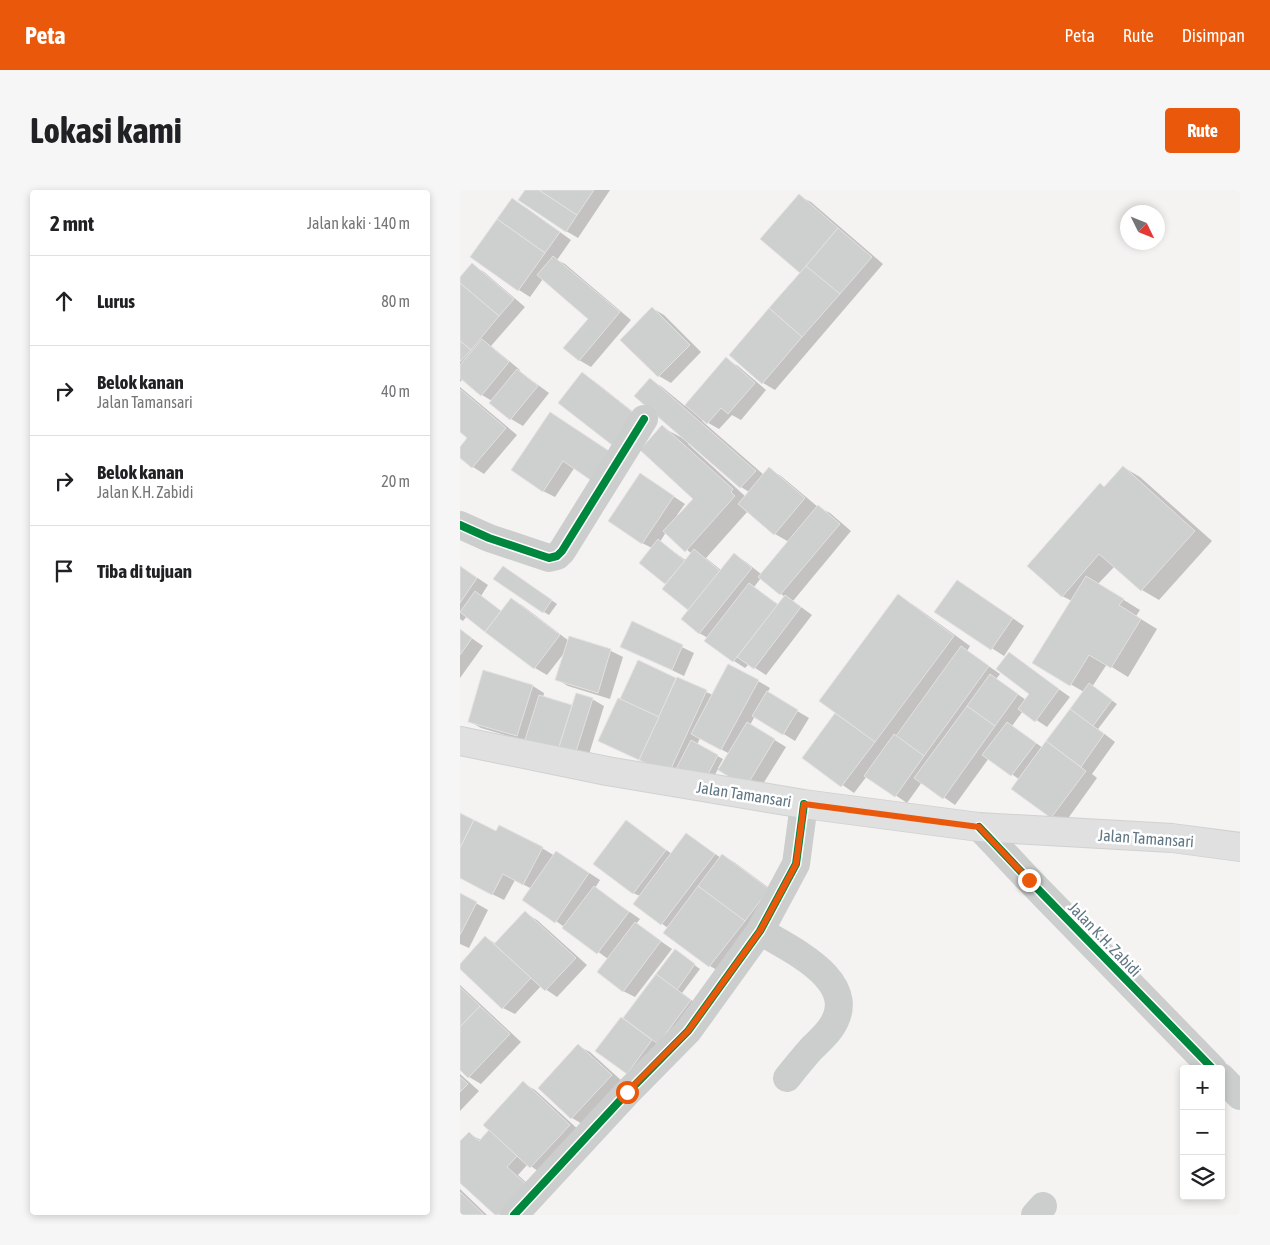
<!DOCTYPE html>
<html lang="id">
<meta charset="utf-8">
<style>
body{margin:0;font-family:"Asap Condensed",sans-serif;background:#f6f6f6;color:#202124}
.controls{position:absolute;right:15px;bottom:15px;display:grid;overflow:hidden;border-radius:5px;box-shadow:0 2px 8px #0003}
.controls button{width:45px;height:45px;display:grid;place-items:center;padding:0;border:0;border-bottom:1px solid #e0e0e0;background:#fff;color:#202124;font:25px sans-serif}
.compass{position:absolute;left:660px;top:15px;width:45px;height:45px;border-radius:50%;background:#fff;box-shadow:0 2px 8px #0003;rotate:133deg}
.stop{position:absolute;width:15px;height:15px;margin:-11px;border:4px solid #ea580c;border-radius:50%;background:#fff}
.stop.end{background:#ea580c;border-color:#fff;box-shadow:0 1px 5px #0008}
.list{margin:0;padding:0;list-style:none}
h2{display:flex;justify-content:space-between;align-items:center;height:65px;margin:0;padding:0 20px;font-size:21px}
h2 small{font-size:16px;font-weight:400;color:#757577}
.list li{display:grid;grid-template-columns:32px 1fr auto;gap:15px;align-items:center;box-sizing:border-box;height:90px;padding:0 20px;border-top:1px solid #e0e0e0}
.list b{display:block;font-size:19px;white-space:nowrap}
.list p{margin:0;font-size:16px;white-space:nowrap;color:#757577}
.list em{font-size:16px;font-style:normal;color:#757577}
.icon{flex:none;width:28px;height:28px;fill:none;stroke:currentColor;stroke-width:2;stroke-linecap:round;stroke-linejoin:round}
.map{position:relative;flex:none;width:780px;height:1025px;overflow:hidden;border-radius:5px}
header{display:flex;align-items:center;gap:30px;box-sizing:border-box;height:70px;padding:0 25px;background:#ea580c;color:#fff}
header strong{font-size:24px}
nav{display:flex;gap:28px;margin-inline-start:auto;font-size:18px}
.intro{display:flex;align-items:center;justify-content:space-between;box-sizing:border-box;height:120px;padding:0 30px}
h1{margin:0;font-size:35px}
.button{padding:12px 22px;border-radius:5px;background:#ea580c;color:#fff;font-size:18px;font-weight:700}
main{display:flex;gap:30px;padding:0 30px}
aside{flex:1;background:#fff;border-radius:5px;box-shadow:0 2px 8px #0003}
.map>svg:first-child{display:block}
</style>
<header>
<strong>Peta</strong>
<nav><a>Peta</a><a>Rute</a><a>Disimpan</a></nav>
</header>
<div class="intro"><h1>Lokasi kami</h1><a class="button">Rute</a></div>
<main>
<aside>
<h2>2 mnt<small>Jalan kaki · 140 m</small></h2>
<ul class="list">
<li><svg class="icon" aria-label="ahead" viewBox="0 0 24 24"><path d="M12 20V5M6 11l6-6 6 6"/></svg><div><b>Lurus</b></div><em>80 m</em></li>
<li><svg class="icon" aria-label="right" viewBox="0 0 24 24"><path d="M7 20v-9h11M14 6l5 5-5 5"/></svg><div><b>Belok kanan</b><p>Jalan Tamansari</p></div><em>40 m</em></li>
<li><svg class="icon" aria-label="right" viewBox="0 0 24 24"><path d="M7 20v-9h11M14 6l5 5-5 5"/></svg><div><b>Belok kanan</b><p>Jalan K.H. Zabidi</p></div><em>20 m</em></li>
<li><svg class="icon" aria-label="arrive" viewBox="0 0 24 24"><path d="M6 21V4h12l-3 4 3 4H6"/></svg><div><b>Tiba di tujuan</b></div></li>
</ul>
</aside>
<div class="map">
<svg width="780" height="1025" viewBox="0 0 780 1025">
<rect width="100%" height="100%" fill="#f4f3f1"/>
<g fill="#0003" fill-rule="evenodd">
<polygon points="67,0 150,0 118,48 106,41"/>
<polygon points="339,6 351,12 423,74 315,200 303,193 341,83"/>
<polygon points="64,16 111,50 97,70 105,74 171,130 131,177 119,170 130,129 83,89 70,107 59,100"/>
<polygon points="12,75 24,82 65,117 31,156 60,180 59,181 89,203 63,236 51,229 32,211 22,205 3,189 0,192 0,89"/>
<polygon points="192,118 204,125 241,162 211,193 199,186 162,150"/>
<path d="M 266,169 L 278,176 L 306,200 L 281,230 L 272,225 L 259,239 L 243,230 L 242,231 L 304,285 L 309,279 L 321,286 L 358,317 L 370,323 L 391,341 L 333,411 L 352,425 L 306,485 L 289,474 L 285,478 L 274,471 L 248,448 L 239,443 L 230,420 L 203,399 L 207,394 L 180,373 L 192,358 L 182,353 L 192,292 L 225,314 L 217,325 L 218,326 L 234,309 L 202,237 L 224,249 L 224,248 L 191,190 L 202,197 L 225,216 ZM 229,252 L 281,297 L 289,302 L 286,307 L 228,254 ZM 288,321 L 315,344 L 329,352 L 301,384 L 286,372 L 275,365 L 262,381 L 246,368 ZM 206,342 L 232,364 L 227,371 L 200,352 ZM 301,388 L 325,407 L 319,415 L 294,397 Z"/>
<polygon points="122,184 134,191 186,232 164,260"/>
<polygon points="0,197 57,245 24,284 13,277 0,266 0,258 9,248 0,241"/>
<polygon points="91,224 115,277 95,307 83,301"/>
<polygon points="663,277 680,287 752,351 699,410 682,400 655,376 638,394 680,420 676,426 697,439 668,487 647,474 632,497 657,514 638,539 655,552 632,584 637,588 604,634 553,598 560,590 529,568 495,615 462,592 447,613 407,586 394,603 344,568 383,527 438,406 455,416 510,456 507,461 540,484 536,489 566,510 571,503 549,464 610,507 587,537 563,521 552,536 583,558 624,502 574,473 612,411 602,406 641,295 645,297"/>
<polygon points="0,376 28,395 21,406 42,422 52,409 63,416 109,451 109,448 151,461 163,467 150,509 108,496 96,489 105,462 87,485 75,478 7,426 3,431 0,429"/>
<polygon points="49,381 97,414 89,425 84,422"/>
<polygon points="509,398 564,436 544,466 476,422"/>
<polygon points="172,433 234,463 224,486 162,456"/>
<polygon points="0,440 23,456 0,488"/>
<path d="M 178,472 L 253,505 L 298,491 L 310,498 L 307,503 L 349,528 L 335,551 L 295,526 L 290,535 L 326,557 L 298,602 L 258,579 L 249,596 L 221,589 L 140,551 ZM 240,548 L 270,564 L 260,579 L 258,578 L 263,569 L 237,555 Z"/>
<polygon points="24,482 73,496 84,503 83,508 113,517 132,509 144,516 126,574 66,551 21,538 9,531"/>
<polygon points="0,625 36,643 82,658 95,666 108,669 140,690 135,698 180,729 176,734 212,759 175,807 163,801 148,769 96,731 72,699 55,690 44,710 0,688"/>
<polygon points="166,632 212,664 226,644 261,668 262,665 274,672 320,706 262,783 250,776 205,742 208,738 174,714 180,706 173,703"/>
<polygon points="0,704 28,720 9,758 0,754"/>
<polygon points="65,723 77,730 127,775 97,807 81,796 55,824 43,818 0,778 0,775 25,747 36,754"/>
<polygon points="215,761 240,779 222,803 242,818 167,883 164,830"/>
<polygon points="0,795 61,852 21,894 9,887 0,878"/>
<polygon points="118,856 130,862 163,892 124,935 112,928 80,898"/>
<polygon points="0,884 19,901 0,921"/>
<polygon points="63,893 75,900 121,942 82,984 68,974 58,985 78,1003 57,1025 37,1025 0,991 0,953 9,944 21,950 31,940"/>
<polygon points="0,999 27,1025 0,1025"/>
</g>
<g fill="#cecfcf" stroke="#e3e2e1">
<polygon points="65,0 79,0 117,25 106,42 58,10"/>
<polygon points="79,0 134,0 117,25"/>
<polygon points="339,4 378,38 340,83 300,49"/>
<polygon points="52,8 100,42 85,63 37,29"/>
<polygon points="37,29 85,63 58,101 10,67"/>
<polygon points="378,38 412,67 380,104 346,76"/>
<polygon points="93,66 160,122 119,171 103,158 128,129 77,85"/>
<polygon points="12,73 54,109 39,126 0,93 0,87"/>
<polygon points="346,76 380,104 342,147 309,118"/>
<polygon points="0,93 39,126 11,160 0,151"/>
<polygon points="192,117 230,155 198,187 160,150"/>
<polygon points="309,118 342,147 302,194 269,165"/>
<polygon points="22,149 49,172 21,206 0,188 0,175"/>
<polygon points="0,151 11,160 0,172"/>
<polygon points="266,167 295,193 268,224 261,218 247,234 225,215"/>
<polygon points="57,179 78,196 50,230 29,213"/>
<polygon points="122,182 175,224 152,255 98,213"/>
<polygon points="190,188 296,281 280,298 174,206"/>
<polygon points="0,199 46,238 12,278 0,268 0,257 7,248 0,242"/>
<polygon points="90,222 152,263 132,291 103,271 83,302 51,280"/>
<polygon points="202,235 273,299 271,302 275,306 225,362 203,341 233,309 180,260"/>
<polygon points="663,276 735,341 681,401 639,364 602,407 567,376 640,293 644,297"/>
<polygon points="309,277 345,308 314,345 278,314"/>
<polygon points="180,283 214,306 182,354 148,331"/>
<polygon points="358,315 380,334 320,405 298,387"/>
<polygon points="198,349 225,371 205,394 179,373"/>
<polygon points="234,359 260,381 228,420 202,399"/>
<polygon points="274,363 292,378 239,444 221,429"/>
<polygon points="0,376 17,388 0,413"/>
<polygon points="43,376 92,410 83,423 33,389"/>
<polygon points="626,386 664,409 659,415 681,429 651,478 629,465 610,496 572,473"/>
<polygon points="497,390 553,428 531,460 474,422"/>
<polygon points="289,393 318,415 273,472 244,451"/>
<polygon points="15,401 41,421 25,442 0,422"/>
<polygon points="438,404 494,446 415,552 359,511"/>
<polygon points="325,405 341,417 294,479 277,467"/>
<polygon points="51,408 100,445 74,479 25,442"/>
<polygon points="172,431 223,455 212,480 160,457"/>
<polygon points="0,439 12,448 0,465"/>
<polygon points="109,446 151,459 138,503 95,490"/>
<polygon points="501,456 529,476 464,566 436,546"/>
<polygon points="549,462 599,499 575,532 558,519 569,504 536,479"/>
<polygon points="178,470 216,488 199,527 160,509"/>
<polygon points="268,474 299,490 261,560 231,544"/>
<polygon points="23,480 73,495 57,546 8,532"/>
<polygon points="530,484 558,504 535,536 507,516"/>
<polygon points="217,487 247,500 209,583 179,570"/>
<polygon points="629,493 652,510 633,536 610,519"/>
<polygon points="307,501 338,520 323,545 292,526"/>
<polygon points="116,503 133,508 114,568 97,563"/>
<polygon points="79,505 112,515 97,563 64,553"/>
<polygon points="158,508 199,527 179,570 138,551"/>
<polygon points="507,516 535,536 483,609 454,588"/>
<polygon points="610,519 644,544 621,577 586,551"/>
<polygon points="375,523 415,552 381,597 342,568"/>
<polygon points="287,532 315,549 286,597 258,580"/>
<polygon points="547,532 576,553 551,586 522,565"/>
<polygon points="434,544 464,566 435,607 404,586"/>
<polygon points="231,550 258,565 243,594 216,579"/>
<polygon points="586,551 626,581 591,628 551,599"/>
<polygon points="0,623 14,630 0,658"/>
<polygon points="14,630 36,641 39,635 83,657 63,695 43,684 32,705 0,688 0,658"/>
<polygon points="166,630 206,660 173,704 133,674"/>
<polygon points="226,643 255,664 201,735 173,714"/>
<polygon points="96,661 129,683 95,733 62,710"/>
<polygon points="262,664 309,699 285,731 238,696"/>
<polygon points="134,696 169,722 137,764 102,738"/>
<polygon points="238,696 285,731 249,777 203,743"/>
<polygon points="0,703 17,712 0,745"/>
<polygon points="65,721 116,768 85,801 34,754"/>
<polygon points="175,732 201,751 163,802 137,782"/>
<polygon points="25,746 71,788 42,819 0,779 0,774"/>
<polygon points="215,759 235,774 217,800 196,784"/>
<polygon points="196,784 231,810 198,854 163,828"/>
<polygon points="0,797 20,816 0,837"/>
<polygon points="20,816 50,844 8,888 0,880 0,837"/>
<polygon points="161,827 192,850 167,884 135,861"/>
<polygon points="118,854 152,885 111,929 78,898"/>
<polygon points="0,887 8,894 0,902"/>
<polygon points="63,891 110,935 70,978 23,935"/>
<polygon points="29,940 57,966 47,977 67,995 39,1025 35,1025 0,993 0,951 9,942 19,951"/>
<polygon points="0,1002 24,1025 0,1025"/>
</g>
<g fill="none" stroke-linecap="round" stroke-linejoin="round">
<g stroke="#d0d1d1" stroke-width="30">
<polyline id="secondary" points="0,551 147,581 344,614 519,637 712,648 780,657"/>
</g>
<g stroke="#cccece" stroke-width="28">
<polyline points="0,335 29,348 89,368 97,366 102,361 184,229"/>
<polyline points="519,637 569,690 753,879"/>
<path d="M 300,741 C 331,760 404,792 370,839 C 365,846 358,852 352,858 C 343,868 335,878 327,888"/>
<polyline points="761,887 780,906"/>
<polyline points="54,1025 167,903 228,841 300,741 336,674 344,614"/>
<polyline points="575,1025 583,1016"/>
</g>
<use href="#secondary" stroke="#e0e0e1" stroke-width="28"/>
<g stroke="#fff" stroke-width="11">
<g id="cycleway">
<polyline points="0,335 29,348 89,368 97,366 102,361 184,229"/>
<polyline points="519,637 569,690 753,879"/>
<polyline points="54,1025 167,903 228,841 300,741 336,674 344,614"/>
</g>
</g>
<use href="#cycleway" stroke="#00873e" stroke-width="8"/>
</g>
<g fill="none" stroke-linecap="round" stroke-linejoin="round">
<polyline stroke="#ea580c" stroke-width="6" points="167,902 228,841 300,741 336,674 344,614 519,637 569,690"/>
</g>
<g text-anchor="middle" stroke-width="5" stroke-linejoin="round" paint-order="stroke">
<g font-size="16" fill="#617884" stroke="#fff">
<text transform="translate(284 604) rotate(9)" y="6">Jalan Tamansari</text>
<text transform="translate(686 648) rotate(4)" y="6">Jalan Tamansari</text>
<text transform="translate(645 749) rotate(46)" y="6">Jalan K.H. Zabidi</text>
</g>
</g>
</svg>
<div class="controls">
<button>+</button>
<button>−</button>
<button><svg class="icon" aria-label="layers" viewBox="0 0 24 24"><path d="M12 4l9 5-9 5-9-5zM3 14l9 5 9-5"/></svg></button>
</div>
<svg class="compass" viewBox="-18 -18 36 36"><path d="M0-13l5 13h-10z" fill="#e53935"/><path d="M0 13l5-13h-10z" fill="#757577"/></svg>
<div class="stop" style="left:167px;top:902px"></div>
<div class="stop end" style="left:569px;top:690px"></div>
</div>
</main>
